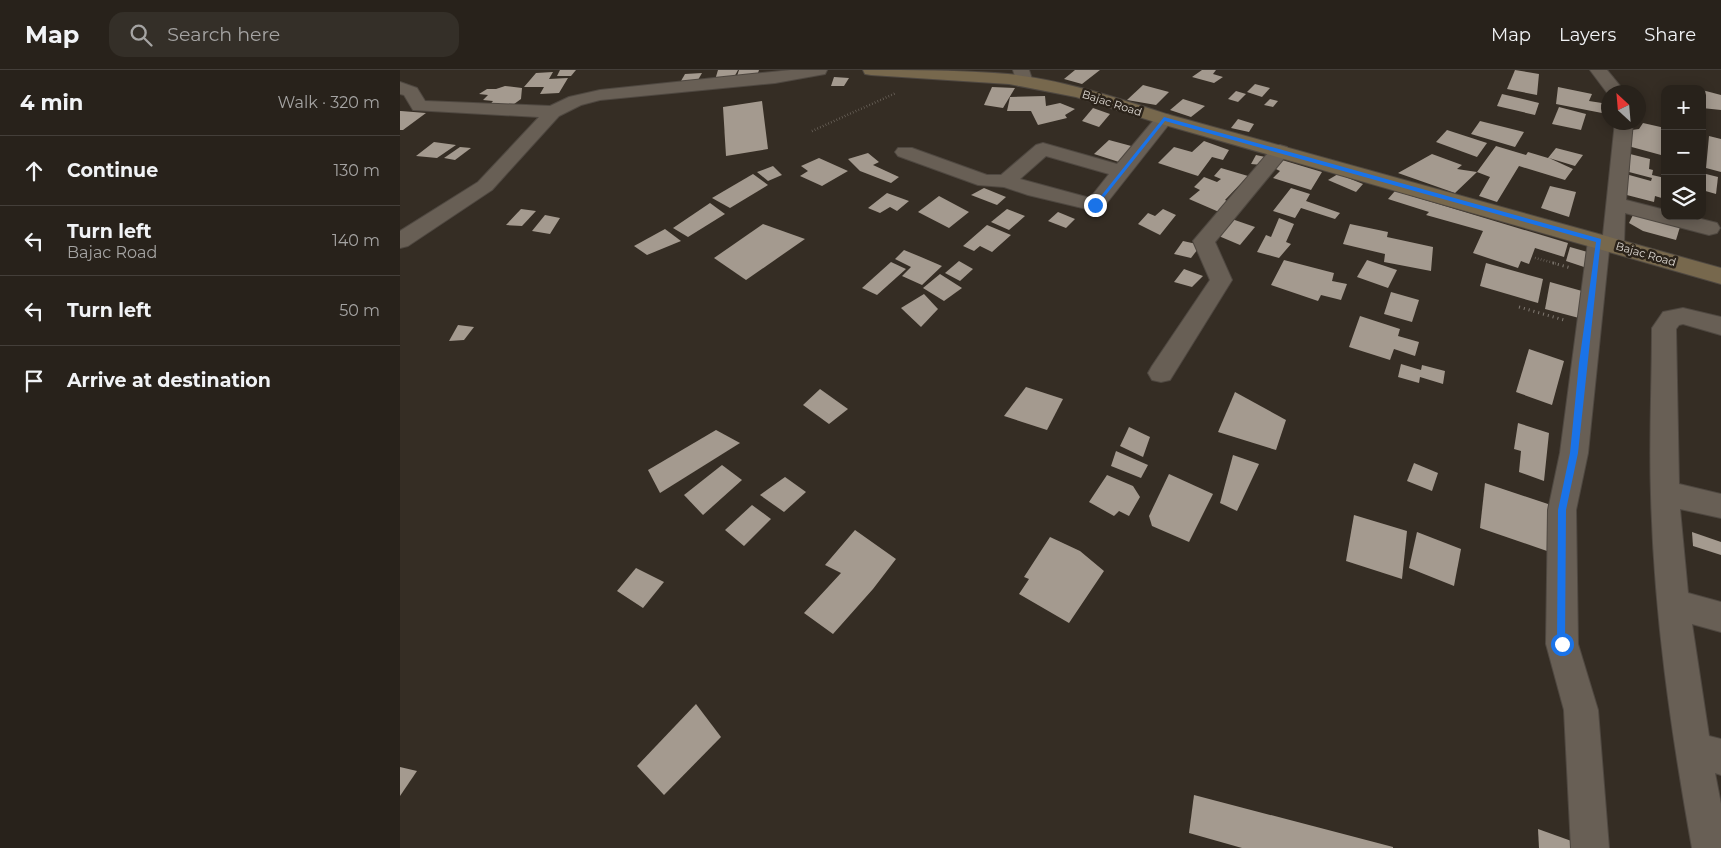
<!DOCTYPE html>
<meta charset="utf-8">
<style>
body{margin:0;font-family:Montserrat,sans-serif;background:#342f28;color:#f1f3f6}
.controls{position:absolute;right:15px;top:15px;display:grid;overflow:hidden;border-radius:10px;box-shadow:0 2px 12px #0003}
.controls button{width:45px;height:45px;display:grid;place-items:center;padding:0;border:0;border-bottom:1px solid #443f3a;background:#28221b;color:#f1f3f6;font:25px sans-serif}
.compass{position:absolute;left:1201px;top:15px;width:45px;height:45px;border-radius:50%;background:#28221b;box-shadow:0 2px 12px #0003;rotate:334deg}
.stop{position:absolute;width:15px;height:15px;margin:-11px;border:4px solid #1a73e8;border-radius:50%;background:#fff}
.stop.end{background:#1a73e8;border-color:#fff;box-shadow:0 1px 5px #0008}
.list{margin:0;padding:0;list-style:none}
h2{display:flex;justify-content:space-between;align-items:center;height:65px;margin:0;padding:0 20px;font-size:21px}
h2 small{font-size:16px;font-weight:400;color:#a5a4a3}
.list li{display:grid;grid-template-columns:32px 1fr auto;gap:15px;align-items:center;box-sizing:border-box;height:70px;padding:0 20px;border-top:1px solid #443f3a}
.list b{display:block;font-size:19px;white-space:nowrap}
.list p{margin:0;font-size:16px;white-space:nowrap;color:#a5a4a3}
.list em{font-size:16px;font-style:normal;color:#a5a4a3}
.icon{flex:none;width:28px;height:28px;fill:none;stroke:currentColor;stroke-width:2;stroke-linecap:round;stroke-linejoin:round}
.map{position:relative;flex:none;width:1321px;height:778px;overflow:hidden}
header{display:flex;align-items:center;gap:30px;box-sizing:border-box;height:70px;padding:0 25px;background:#28221b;border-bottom:1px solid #443f3a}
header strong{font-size:24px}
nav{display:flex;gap:28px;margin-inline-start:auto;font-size:18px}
.search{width:350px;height:45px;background:#342f28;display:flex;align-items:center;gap:12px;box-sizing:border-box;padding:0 18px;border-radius:15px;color:#a5a4a3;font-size:19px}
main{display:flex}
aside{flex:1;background:#28221b}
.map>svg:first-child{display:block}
</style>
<header>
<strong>Map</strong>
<div class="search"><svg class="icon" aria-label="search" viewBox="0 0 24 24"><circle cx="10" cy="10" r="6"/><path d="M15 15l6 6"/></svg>Search here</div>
<nav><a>Map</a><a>Layers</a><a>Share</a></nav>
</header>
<main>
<aside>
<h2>4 min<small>Walk · 320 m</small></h2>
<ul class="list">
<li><svg class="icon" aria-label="ahead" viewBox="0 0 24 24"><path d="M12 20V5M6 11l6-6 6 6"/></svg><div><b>Continue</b></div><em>130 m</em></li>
<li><svg class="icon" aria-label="left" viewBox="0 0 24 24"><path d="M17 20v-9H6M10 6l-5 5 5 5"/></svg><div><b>Turn left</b><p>Bajac Road</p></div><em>140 m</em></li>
<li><svg class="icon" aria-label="left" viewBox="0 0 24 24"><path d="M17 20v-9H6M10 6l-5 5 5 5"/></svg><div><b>Turn left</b></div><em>50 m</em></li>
<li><svg class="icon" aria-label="arrive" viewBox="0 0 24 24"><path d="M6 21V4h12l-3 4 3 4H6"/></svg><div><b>Arrive at destination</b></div></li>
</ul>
</aside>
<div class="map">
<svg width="1321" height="778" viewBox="0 0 1321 778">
<rect width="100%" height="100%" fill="#352d24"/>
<g fill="#a49a8f">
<polygon points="160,0 176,0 171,6 157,6"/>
<polygon points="318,0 338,0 332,11 315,10"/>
<polygon points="339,0 359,0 357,6 337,6"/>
<polygon points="675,0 700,0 682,14 664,9"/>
<polygon points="802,0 816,0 813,4 823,7 814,13 792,7"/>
<polygon points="1115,0 1139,4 1137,25 1107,19"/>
<polygon points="153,2 149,9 168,8 159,23 140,24 144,17 124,17 136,3"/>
<polygon points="302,3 298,10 281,11 285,4"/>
<polygon points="434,7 449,8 444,16 431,16"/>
<polygon points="855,14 870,18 862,27 847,22"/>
<polygon points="743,15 769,22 756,35 727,30"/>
<polygon points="105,16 122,18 121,29 110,37 88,37 93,31 83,30 88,25 79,24 87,19 96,19"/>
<polygon points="592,17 615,18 603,38 584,35"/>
<polygon points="1158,17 1192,24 1189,31 1202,33 1202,43 1156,34"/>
<polygon points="1302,20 1321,25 1321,40 1302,38"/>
<polygon points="836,21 846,24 838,32 828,29"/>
<polygon points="1102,24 1139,33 1135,45 1097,36"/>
<polygon points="645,26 646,36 660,33 675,39 665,45 667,48 638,55 631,41 607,41 610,27"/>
<polygon points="783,29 805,36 791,47 770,40"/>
<polygon points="870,29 878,31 873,37 864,35"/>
<polygon points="362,31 368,79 326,86 323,37"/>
<polygon points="1159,37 1186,44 1181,60 1152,54"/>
<polygon points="693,38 710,44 699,57 682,51"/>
<polygon points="0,41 1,41 26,43 3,60 0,60"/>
<polygon points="838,49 854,54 849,62 831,58"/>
<polygon points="1080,51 1124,62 1115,77 1071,64"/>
<polygon points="1243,53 1265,58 1261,85 1228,76 1232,60 1239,59"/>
<polygon points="1047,60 1087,73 1077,87 1036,72"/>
<polygon points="1309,66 1321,69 1321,102 1306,98"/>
<polygon points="709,70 735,77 719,92 694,84"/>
<polygon points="804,71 829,80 823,90 812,87 798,106 758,93 774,77 792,82"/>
<polygon points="34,72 56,75 37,88 16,86"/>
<polygon points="1096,76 1126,85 1128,82 1148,88 1156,78 1183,85 1175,96 1149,88 1173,99 1165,110 1119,96 1097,132 1079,126 1090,107 1077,102 1055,123 998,103 1032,84 1062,95 1057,99 1077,102"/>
<polygon points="60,77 71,78 55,90 44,88"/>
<polygon points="468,83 479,92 473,95 499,107 491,113 460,101 448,89"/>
<polygon points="1226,83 1250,89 1249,99 1253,100 1252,105 1265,108 1265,129 1255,126 1254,132 1219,123 1222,103 1251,111 1252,108 1229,102 1230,94 1224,93"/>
<polygon points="856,85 865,87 862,95 851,94"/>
<polygon points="419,88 448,101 422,116 400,106 408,101 401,96"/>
<polygon points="882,90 922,102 911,120 873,108 880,101 874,98"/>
<polygon points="373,96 382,105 368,111 357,102"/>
<polygon points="821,98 848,106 825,130 831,133 819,142 789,129 800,120 794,117 804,107 817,112 821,109 814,106"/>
<polygon points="1302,103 1318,107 1316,124 1302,120"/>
<polygon points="353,104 368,115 330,138 312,128"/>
<polygon points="938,104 963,114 956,122 928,110"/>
<polygon points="1150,116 1176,122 1169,147 1141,138"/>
<polygon points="584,118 606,127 597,135 571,125"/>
<polygon points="891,118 910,124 906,131 940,143 935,149 901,138 895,148 873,141"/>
<polygon points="995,121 1168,173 1164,187 1135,178 1129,194 1121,191 1118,198 1073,183 1083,161 1026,145 1029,142 988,129"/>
<polygon points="487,123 509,131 497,141 490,137 480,143 468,138"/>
<polygon points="539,126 569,142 549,158 518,142"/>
<polygon points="310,133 325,144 288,167 273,158"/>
<polygon points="121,139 136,141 122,156 106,155"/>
<polygon points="607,139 625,146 609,160 591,152"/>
<polygon points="763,139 776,145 760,165 738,154 748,143 755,146"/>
<polygon points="658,142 675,149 666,158 648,151"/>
<polygon points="1234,143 1280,157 1276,170 1243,161 1229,153"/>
<polygon points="145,145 160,148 150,164 132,161"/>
<polygon points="829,148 855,157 840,175 814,164"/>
<polygon points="879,148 894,154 886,172 891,174 879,188 857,182 866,165 871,167"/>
<polygon points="363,154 405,169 346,210 314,188"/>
<polygon points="950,154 988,162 987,167 1033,177 1031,201 984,192 985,184 943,174"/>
<polygon points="587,155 611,165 592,182 580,176 574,181 563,176"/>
<polygon points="265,159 281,171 247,185 234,176"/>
<polygon points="783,171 801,175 791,188 774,184"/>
<polygon points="1170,177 1191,183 1187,198 1166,191"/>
<polygon points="504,180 521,187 542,196 522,215 502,206 511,197 495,189"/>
<polygon points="884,190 934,203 932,211 947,214 941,230 921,225 918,231 871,215"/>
<polygon points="967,190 997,200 988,218 957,207"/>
<polygon points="559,191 573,199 560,211 545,203"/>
<polygon points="491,192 506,199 477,225 462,218"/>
<polygon points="1086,193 1143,209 1138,233 1080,216"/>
<polygon points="784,199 803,206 792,217 774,212"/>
<polygon points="540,204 562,218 544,231 523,218"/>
<polygon points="1150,212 1182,221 1179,248 1145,239"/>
<polygon points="991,222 1019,230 1012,252 984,244"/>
<polygon points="524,224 538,239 521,257 501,238"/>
<polygon points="960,246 1000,259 998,266 1019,272 1015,286 994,279 990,290 949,277"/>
<polygon points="58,255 74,257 64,270 49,271"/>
<polygon points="1129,279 1164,291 1152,335 1116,322"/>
<polygon points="1001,294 1021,300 1022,295 1045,301 1043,314 1020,307 1019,313 998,307"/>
<polygon points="626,317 663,329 647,360 604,346"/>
<polygon points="420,319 448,339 429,354 403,335"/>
<polygon points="835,322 886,350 876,380 818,362"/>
<polygon points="1118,353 1149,363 1144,411 1119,402 1121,381 1114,379"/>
<polygon points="729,357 750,367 743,387 720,376"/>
<polygon points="316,360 340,373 260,423 248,400"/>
<polygon points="716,381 748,395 741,408 711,396"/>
<polygon points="833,385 859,394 837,441 820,433"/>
<polygon points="1014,393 1038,403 1032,421 1007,411"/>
<polygon points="322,395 342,410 303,445 284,425"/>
<polygon points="769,404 813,424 789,472 752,456 749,446"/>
<polygon points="707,405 733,416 740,427 729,446 719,441 714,446 689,432"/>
<polygon points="385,407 406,422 384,442 360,425"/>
<polygon points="1085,413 1148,434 1147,481 1080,458"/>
<polygon points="352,435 371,449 344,476 325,460"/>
<polygon points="954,445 1007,461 1002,509 946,491"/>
<polygon points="455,460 496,489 473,519 433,564 404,543 441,503 425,495"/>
<polygon points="1017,462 1061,479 1054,516 1009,498"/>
<polygon points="1292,462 1321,472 1321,485 1293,476"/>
<polygon points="650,467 680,481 704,501 669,553 619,524 629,509 624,507"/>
<polygon points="236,498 264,512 243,538 217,521"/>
<polygon points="296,634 321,667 264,725 237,696"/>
<polygon points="0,697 17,701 0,726"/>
<polygon points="794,725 993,777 993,778 842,778 789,763"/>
<polygon points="1138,759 1177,773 1177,778 1139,778"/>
</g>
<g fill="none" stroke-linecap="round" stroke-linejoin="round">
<g stroke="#4f4841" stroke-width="2">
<g id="street">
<polygon points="391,0 427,0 425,4 375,13 200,30 181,35 159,46 92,120 8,176 0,178 0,161 78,112 139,47 13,40 4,25 0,24 0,12 17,18 25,31 150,36 169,27 200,20"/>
<polygon points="613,0 629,0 633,12 630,16 618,16"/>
<polygon points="1190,0 1207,0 1225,22 1208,24"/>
<path d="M 764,44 L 770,45 L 773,49 L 770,53 L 702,139 L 695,141 L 628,125 L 604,117 L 578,115 L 498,86 L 495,82 L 498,78 L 512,78 L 587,105 L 601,105 L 636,75 L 643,73 L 717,94 L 758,45 ZM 646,86 L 709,104 L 690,128 L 620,109 Z"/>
<polygon points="1215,52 1233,52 1226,130 1265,140 1265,146 1289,146 1317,153 1320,158 1317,163 1309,165 1225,143 1224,174 1221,179 1209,180 1188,383 1176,440 1178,574 1198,640 1209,778 1171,778 1164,640 1146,574 1148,440 1160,383 1188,171 1191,166 1203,165"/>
<polygon points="880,75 887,77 890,81 815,172 832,210 770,310 761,312 752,310 748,303 752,296 810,210 793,171 873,77"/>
<path d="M 1283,238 L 1321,247 L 1321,265 L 1283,254 L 1279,255 L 1276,259 L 1279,414 L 1321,424 L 1321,448 L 1280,439 L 1288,523 L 1321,532 L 1321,562 L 1292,554 L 1309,666 L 1321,669 L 1321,705 L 1315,703 L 1321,734 L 1321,778 L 1292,778 C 1271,661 1254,544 1251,425 C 1249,369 1252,314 1252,258 L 1263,242 Z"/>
</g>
</g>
<g stroke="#4f4841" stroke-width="2">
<path id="secondary" d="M 463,0 C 511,0 560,0 608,4 C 664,10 717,28 770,45 L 1321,198 L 1321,214 L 758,53 L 676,27 L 609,14 L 471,5 L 465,4 Z"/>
</g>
<g stroke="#817a72" stroke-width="2.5" stroke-dasharray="0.5 2.5" stroke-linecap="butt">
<polyline points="412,61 496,23"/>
<polyline points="1135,188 1158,194"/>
</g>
<g stroke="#817a72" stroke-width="3" stroke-dasharray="1 4" stroke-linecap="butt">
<polyline points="1153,193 1171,198"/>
<polyline points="1119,237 1164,250"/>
</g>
<use href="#street" fill="#685f55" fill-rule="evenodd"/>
<use href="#secondary" fill="#77684d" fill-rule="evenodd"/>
</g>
<polygon fill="#1a73e8" points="764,47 1201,169 1178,383 1166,440 1165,577 1162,578 1157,574 1158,440 1170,383 1179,293 1196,172 765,51 697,136 693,136"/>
<g text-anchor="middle" stroke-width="5" stroke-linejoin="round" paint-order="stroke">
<g font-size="11" fill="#dfdad4" stroke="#2b231a">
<text transform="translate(712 33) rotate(18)" y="4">Bajac Road</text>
<text transform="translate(1246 184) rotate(16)" y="4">Bajac Road</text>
</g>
</g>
</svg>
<div class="controls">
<button>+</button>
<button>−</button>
<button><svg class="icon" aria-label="layers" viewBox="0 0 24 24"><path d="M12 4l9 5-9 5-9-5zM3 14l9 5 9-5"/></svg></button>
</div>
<svg class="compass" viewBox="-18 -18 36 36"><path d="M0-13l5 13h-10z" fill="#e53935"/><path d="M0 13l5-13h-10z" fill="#a5a4a3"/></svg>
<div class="stop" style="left:1162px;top:574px"></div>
<div class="stop end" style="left:695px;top:135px"></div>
</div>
</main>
